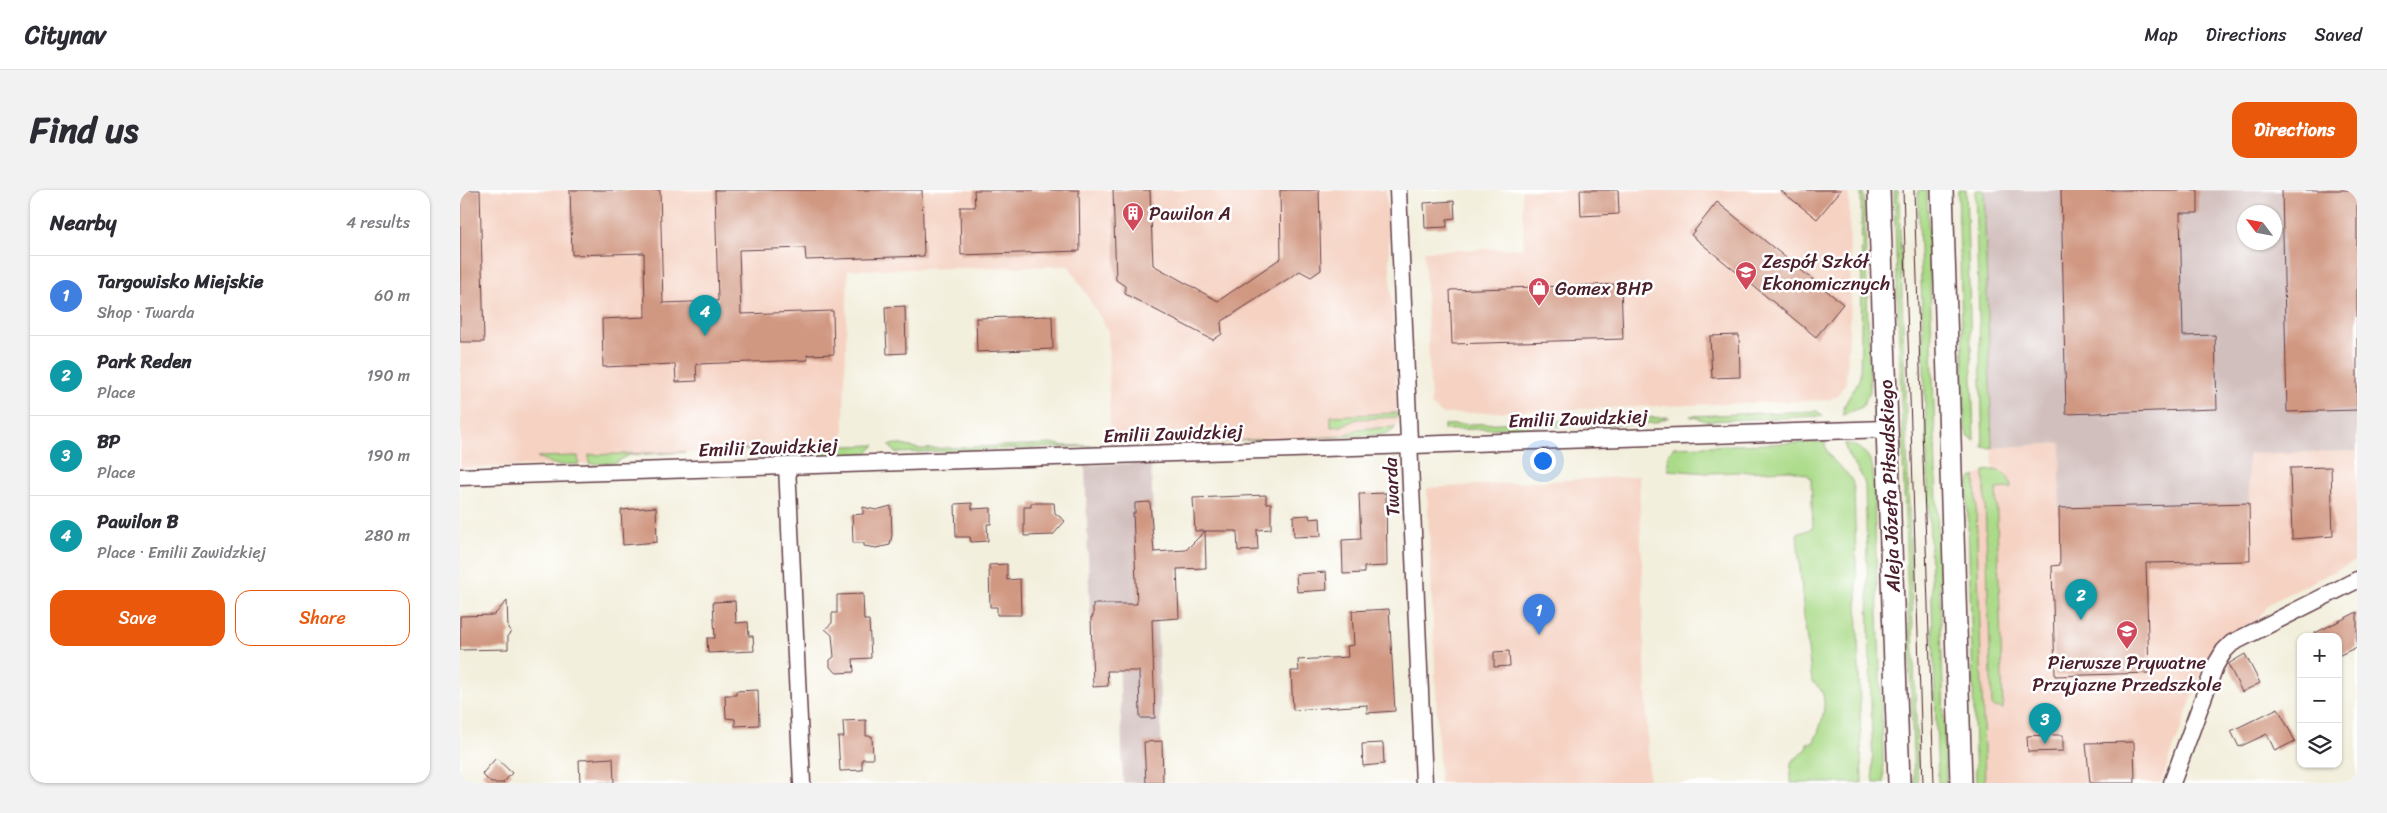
<!DOCTYPE html>
<meta charset="utf-8">
<style>
body{margin:0;font-family:Sriracha,sans-serif;background:#f2f2f3;color:#2b2b33}
.controls{position:absolute;right:15px;bottom:15px;display:grid;overflow:hidden;border-radius:10px;box-shadow:0 1px 4px #0004}
.controls button{width:45px;height:45px;display:grid;place-items:center;padding:0;border:0;border-bottom:1px solid #e1e1e2;background:#fff;color:#2b2b33;font:25px sans-serif}
.compass{position:absolute;left:1777px;top:15px;width:45px;height:45px;border-radius:50%;background:#fff;box-shadow:0 1px 4px #0004;rotate:302deg}
.you{position:absolute;left:1082px;top:270px;width:18px;height:18px;margin:-12px;border:4px solid #fff;border-radius:50%;background:#1a73e8;box-shadow:0 0 0 8px #1a73e833}
.badge{display:grid;place-items:center;width:32px;height:32px;border-radius:50%;background:#ea580c;color:#fff;font-size:16px;font-weight:700}
.pin{position:absolute;translate:-50% -41px;filter:drop-shadow(0 1px 2px #0008)}
.pin::after{content:'';position:absolute;top:26px;width:18px;height:15px;background:inherit;clip-path:polygon(0 0,100% 0,50% 100%)}
.list{margin:0;padding:0;list-style:none}
h2{display:flex;justify-content:space-between;align-items:center;height:65px;margin:0;padding:0 20px;font-size:21px}
h2 small{font-size:16px;font-weight:400;color:#7c7c81}
.list li{display:grid;grid-template-columns:32px 1fr auto;gap:15px;align-items:center;box-sizing:border-box;height:80px;padding:0 20px;border-top:1px solid #e1e1e2}
.list b{display:block;font-size:19px;white-space:nowrap}
.list p{margin:0;font-size:16px;white-space:nowrap;color:#7c7c81}
.list em{font-size:16px;font-style:normal;color:#7c7c81}
.actions{display:flex;gap:10px;padding:15px 20px}
.actions a{flex:1;padding:11px 0;border:1px solid #ea580c;border-radius:15px;text-align:center;font-size:18px;color:#ea580c}
.actions .main{background:#ea580c;color:#fff}
.icon{flex:none;width:28px;height:28px;fill:none;stroke:currentColor;stroke-width:2;stroke-linecap:round;stroke-linejoin:round}
.map{position:relative;flex:none;width:1897px;height:593px;overflow:hidden;border-radius:15px}
header{display:flex;align-items:center;gap:30px;box-sizing:border-box;height:70px;padding:0 25px;background:#fff;border-bottom:1px solid #e1e1e2}
header strong{font-size:24px}
nav{display:flex;gap:28px;margin-inline-start:auto;font-size:18px}
.intro{display:flex;align-items:center;justify-content:space-between;box-sizing:border-box;height:120px;padding:0 30px}
h1{margin:0;font-size:35px}
.button{padding:12px 22px;border-radius:15px;background:#ea580c;color:#fff;font-size:18px;font-weight:700}
main{display:flex;gap:30px;padding:0 30px}
aside{flex:1;background:#fff;border-radius:15px;box-shadow:0 1px 4px #0004}
.map>svg:first-child{display:block}
</style>
<header>
<strong>Citynav</strong>
<nav><a>Map</a><a>Directions</a><a>Saved</a></nav>
</header>
<div class="intro"><h1>Find us</h1><a class="button">Directions</a></div>
<main>
<aside>
<h2>Nearby<small>4 results</small></h2>
<ul class="list">
<li><span class="badge" style="background:#3f7fe0">1</span><div><b>Targowisko Miejskie</b><p>Shop · Twarda</p></div><em>60 m</em></li>
<li><span class="badge" style="background:#0f9aa8">2</span><div><b>Park Reden</b><p>Place</p></div><em>190 m</em></li>
<li><span class="badge" style="background:#0f9aa8">3</span><div><b>BP</b><p>Place</p></div><em>190 m</em></li>
<li><span class="badge" style="background:#0f9aa8">4</span><div><b>Pawilon B</b><p>Place · Emilii Zawidzkiej</p></div><em>280 m</em></li>
</ul>
<div class="actions"><a class="main">Save</a><a>Share</a></div>
</aside>
<div class="map">
<svg width="1897" height="593" viewBox="0 0 1897 593">
<rect width="100%" height="100%" fill="#fff"/>
<filter id="ink" filterUnits="userSpaceOnUse"><feTurbulence type="fractalNoise" baseFrequency=".02" numOctaves="2"/><feDisplacementMap in="SourceGraphic" scale="10" xChannelSelector="R" yChannelSelector="G"/><feConvolveMatrix kernelMatrix="1 2 1 2 8 2 1 2 1" color-interpolation-filters="sRGB"/></filter>
<filter id="wash" filterUnits="userSpaceOnUse"><feTurbulence type="fractalNoise" baseFrequency=".0096" numOctaves="4" result="noise"/><feDisplacementMap in="SourceGraphic" scale="20" xChannelSelector="R" yChannelSelector="G"/><feGaussianBlur stdDeviation="1.12" result="paint"/><feColorMatrix in="noise" values="0 0 0 0 0 0 0 0 0 0 0 0 0 0 0 0 0 1.4 0 .05"/><feComposite in="paint" operator="in"/></filter>
<g filter="url(#wash)">
<rect width="100%" height="100%" fill="#f3efdd"/>
<g fill="#f5d2c2">
<polygon points="0,0 926,0 938,233 931,242 920,245 650,255 648,140 609,76 388,80 383,265 343,267 325,259 169,265 155,273 0,278"/>
<polygon points="1062,0 1389,0 1391,113 1386,193 1377,206 1369,210 982,224 971,215 964,61 1064,58"/>
<polygon points="1602,253 1599,318 1789,313 1787,264 1897,261 1897,370 1810,413 1797,430 1760,450 1741,484 1701,593 1516,593 1508,293 1515,286 1533,279 1532,258"/>
<polygon points="1179,286 1189,593 980,593 967,298"/>
</g>
<g fill="#d1bfbd" fill-rule="evenodd">
<path d="M 1524,0 L 1897,0 L 1897,261 L 1788,264 L 1789,313 L 1599,318 L 1601,253 L 1532,258 ZM 1784,22 L 1814,22 L 1814,52 L 1784,52 Z"/>
<polygon points="691,273 703,593 663,593 658,427 630,427 625,275"/>
</g>
<g fill="#abdb89" stroke="#7a7d5a">
<path d="M 1401,0 L 1403,0 L 1404,8 L 1410,201 L 1402,217 L 1383,225 C 1382,211 1397,200 1400,186 L 1402,99 Z"/>
<polygon points="1434,0 1438,0 1439,13 1458,593 1454,593"/>
<polygon points="1458,0 1467,0 1486,593 1478,593"/>
<polygon points="1498,0 1506,0 1514,251 1508,246 1505,239"/>
<polygon points="1515,0 1524,0 1532,258 1523,257"/>
<polygon points="1357,221 1363,226 1247,231 1230,226"/>
<polygon points="937,223 939,227 897,229 881,236 871,237 871,226"/>
<polygon points="1209,227 1194,233 984,240 984,235"/>
<polygon points="936,237 931,242 920,245 720,253 881,247 898,239"/>
<path d="M 1365,252 C 1366,273 1390,278 1394,297 L 1402,593 L 1331,593 L 1331,572 L 1346,560 L 1347,553 L 1353,553 C 1360,541 1369,513 1361,500 C 1359,497 1355,494 1352,492 L 1344,426 L 1337,344 L 1353,338 L 1351,289 L 1348,285 L 1331,280 L 1249,283 L 1208,280 L 1208,264 L 1214,257 Z"/>
<path d="M 1385,253 C 1400,256 1411,265 1413,280 L 1424,593 L 1414,593 L 1413,584 L 1405,295 C 1401,277 1386,272 1385,253 Z"/>
<polygon points="437,254 460,259 596,254 604,256 636,256 435,263 429,255"/>
<polygon points="415,255 406,264 343,267 325,259 239,261"/>
<polygon points="225,262 169,265 155,273 129,274 129,265"/>
<polygon points="118,266 119,274 96,275 77,267"/>
<path d="M 1533,280 C 1545,281 1550,287 1551,298 L 1536,299 L 1543,519 L 1532,516 L 1524,281 Z"/>
<polygon points="1515,286 1525,593 1516,593 1507,300 1509,290"/>
</g>
<g id="blocks">
<g fill="#d09781">
<polygon points="0,0 20,0 24,152 0,152"/>
<polygon points="110,0 200,0 203,113 258,111 255,0 462,0 464,66 346,70 345,58 279,60 281,124 373,121 374,164 347,165 348,170 236,174 237,191 216,192 215,174 143,177 142,129 185,127 184,63 112,65"/>
<polygon points="514,0 619,0 620,61 501,65 500,17 515,17"/>
<polygon points="653,0 690,0 693,75 758,111 821,68 820,0 859,0 861,80 851,87 840,81 761,132 762,144 753,150 665,104 665,96 656,90"/>
<polygon points="1120,0 1158,0 1159,24 1121,26"/>
<polygon points="1320,0 1381,0 1357,29"/>
<polygon points="1601,0 1738,0 1738,23 1720,23 1723,146 1755,145 1757,219 1606,224"/>
<polygon points="1822,0 1897,0 1897,220 1827,222"/>
<polygon points="994,11 995,28 987,29 987,37 965,38 964,13"/>
<polygon points="1257,12 1383,114 1356,147 1231,45"/>
<polygon points="1161,94 1163,149 992,154 990,100"/>
<polygon points="445,116 446,163 427,164 425,117"/>
<polygon points="592,126 593,159 517,162 516,128"/>
<polygon points="1279,145 1280,187 1252,188 1250,146"/>
<polygon points="1871,277 1873,346 1832,349 1830,278"/>
<polygon points="926,303 927,376 904,377 904,383 883,384 882,350 901,349 899,304"/>
<polygon points="806,305 806,313 811,313 811,339 797,340 798,360 778,361 777,341 735,341 733,308"/>
<polygon points="690,312 694,362 726,360 745,341 746,378 717,379 719,428 692,430 695,528 680,528 679,481 647,481 648,496 633,497 631,427 633,427 633,414 677,414 673,323 675,323 675,313"/>
<polygon points="512,313 512,319 531,318 531,334 527,334 528,351 511,352 510,347 496,347 495,314"/>
<polygon points="571,313 594,313 595,323 605,331 593,345 564,346 564,317 571,317"/>
<polygon points="1789,313 1790,371 1686,373 1689,483 1595,486 1592,376 1600,375 1599,318"/>
<polygon points="431,316 432,345 430,355 416,358 404,356 404,353 393,353 392,325 403,324 403,317 416,320"/>
<polygon points="196,317 197,352 163,355 161,320"/>
<polygon points="849,325 850,329 860,328 861,346 834,347 833,326"/>
<polygon points="547,374 547,390 560,389 561,425 537,425 537,417 530,417 529,375"/>
<polygon points="866,382 867,400 837,402 836,384"/>
<polygon points="403,404 404,430 409,430 411,468 393,469 394,482 377,483 370,477 370,470 374,467 372,445 365,439 372,433 372,423 377,423 377,405"/>
<polygon points="47,411 48,438 51,442 48,445 48,459 0,460 0,426 34,425"/>
<polygon points="275,411 276,433 288,432 289,446 293,446 294,461 248,463 247,448 255,448 253,412"/>
<polygon points="929,419 935,521 907,523 907,515 833,520 831,481 839,481 838,470 888,467 887,456 894,455 892,421"/>
<polygon points="1897,422 1897,457 1878,466 1878,447 1847,447"/>
<polygon points="1049,461 1050,476 1034,477 1034,462"/>
<polygon points="1785,464 1800,493 1782,502 1768,474"/>
<polygon points="298,500 299,535 275,536 275,529 266,528 265,505 276,505 276,501"/>
<polygon points="1818,518 1835,551 1815,561 1807,544 1779,557 1771,541"/>
<polygon points="406,530 406,546 412,546 413,569 402,569 402,580 380,581 378,547 384,547 383,531"/>
<polygon points="1585,545 1603,545 1603,561 1568,562 1567,546"/>
<polygon points="702,551 703,593 686,593 684,552"/>
<polygon points="1674,552 1675,593 1630,593 1626,553"/>
<polygon points="923,553 924,574 903,576 902,554"/>
<polygon points="36,568 52,583 43,593 31,593 22,584"/>
<polygon points="153,568 154,593 120,593 119,570"/>
</g>
</g>
</g>
<g filter="url(#ink)">
<use href="#blocks" fill-opacity="0" stroke="#633e46" stroke-width="1"/>
<g fill="none" stroke-linecap="round" stroke-linejoin="round">
<g stroke="#633e46" stroke-width="19">
<g id="minor">
<polyline points="938,0 964,593"/>
<polyline points="327,276 342,593"/>
<polyline points="0,287 1427,239"/>
<polyline points="1712,593 1755,476 1764,461 1772,453 1897,390"/>
</g>
</g>
<g stroke="#633e46" stroke-width="24">
<g id="tertiary">
<polyline points="1419,0 1439,593"/>
<polyline points="1482,0 1501,593"/>
</g>
</g>
<use href="#minor" stroke="#fff" stroke-width="16"/>
<use href="#tertiary" stroke="#fff" stroke-width="21"/>
<g stroke="#4a1f2b" stroke-width="1">
<polyline points="1443,0 1463,593"/>
<polyline points="1454,0 1474,593"/>
</g>
</g>
</g>
<defs>
<g id="building-pin" transform="scale(1.125)"><path d="M0 17L-7.5 6A9.5 9.5 0 1 1 7.5 6Z" fill="#d1495b" stroke="#fff"/><path d="M-4-6H4V6H1V3H-1V6H-4ZM-2.5-4.3h1.7v1.8h-1.7ZM.8-4.3h1.7v1.8H.8ZM-2.5-1h1.7V.8h-1.7ZM.8-1h1.7V.8H.8Z" fill="#fff"/></g>
<g id="school-pin" transform="scale(1.125)"><path d="M0 17L-7.5 6A9.5 9.5 0 1 1 7.5 6Z" fill="#d1495b" stroke="#fff"/><path d="M0-5L7-2L0 1L-7-2ZM-4 1L0 2.5L4 1V4Q0 6-4 4Z" fill="#fff"/></g>
<g id="shop-pin" transform="scale(1.125)"><path d="M0 17L-7.5 6A9.5 9.5 0 1 1 7.5 6Z" fill="#d1495b" stroke="#fff"/><path d="M-5-2.5h2.3a2.7 3.5 0 0 1 5.4 0H5L5.5 6h-11ZM-1.5-2.5h3a1.5 2.3 0 0 0-3 0Z" fill="#fff"/></g>
</defs>
<g fill-rule="evenodd">
<use href="#building-pin" x="673" y="23"/>
<use href="#school-pin" x="1286" y="82"/>
<use href="#shop-pin" x="1079" y="98"/>
<use href="#school-pin" x="1667" y="441"/>
</g>
<g text-anchor="middle" stroke-width="5" stroke-linejoin="round" paint-order="stroke">
<g font-size="19" fill="#4a1f2b" stroke="#fff" text-anchor="start">
<text x="689" y="30">Pawilon A</text>
<text x="1302" y="78">Zespół Szkół<tspan x="1302" dy="22">Ekonomicznych</tspan></text>
<text x="1095" y="105">Gomex BHP</text>
<text x="1667" y="479" text-anchor="middle">Pierwsze Prywatne<tspan x="1667" dy="22">Przyjazne Przedszkole</tspan></text>
</g>
<g font-size="19" fill="#4a1f2b" stroke="#fff">
<text transform="translate(1118 228) rotate(-2)" y="7">Emilii Zawidzkiej</text>
<text transform="translate(713 243) rotate(-2)" y="7">Emilii Zawidzkiej</text>
<text transform="translate(308 257) rotate(-2)" y="7">Emilii Zawidzkiej</text>
<text transform="translate(1429 296) rotate(-92)" y="7">Aleja Józefa Piłsudskiego</text>
<text transform="translate(931 297) rotate(-93)" y="7">Twarda</text>
</g>
</g>
</svg>
<div class="controls">
<button>+</button>
<button>−</button>
<button><svg class="icon" aria-label="layers" viewBox="0 0 24 24"><path d="M12 4l9 5-9 5-9-5zM3 14l9 5 9-5"/></svg></button>
</div>
<svg class="compass" viewBox="-18 -18 36 36"><path d="M0-13l5 13h-10z" fill="#e53935"/><path d="M0 13l5-13h-10z" fill="#7c7c81"/></svg>
<div class="you"></div>
<div class="pin badge" style="left:1079px;top:445px;background:#3f7fe0">1</div>
<div class="pin badge" style="left:1621px;top:430px;background:#0f9aa8">2</div>
<div class="pin badge" style="left:1585px;top:554px;background:#0f9aa8">3</div>
<div class="pin badge" style="left:245px;top:146px;background:#0f9aa8">4</div>
</div>
</main>
